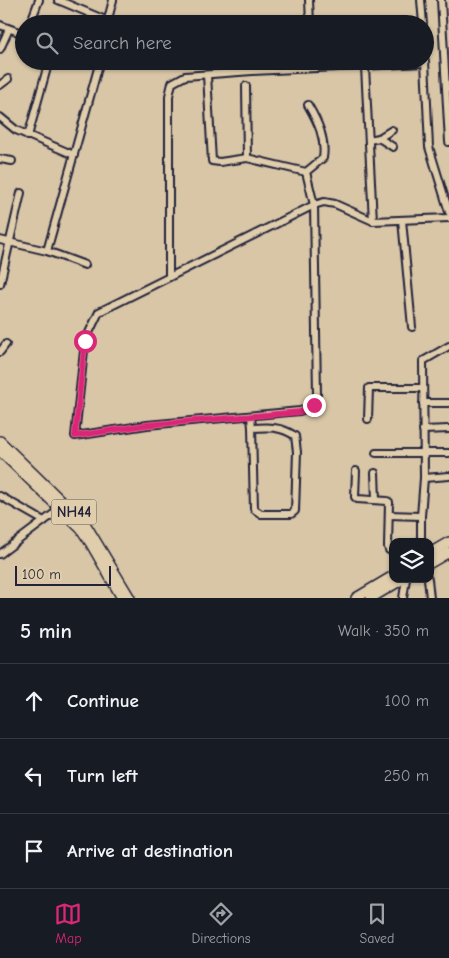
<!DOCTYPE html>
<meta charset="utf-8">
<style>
body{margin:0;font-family:"Comic Neue",sans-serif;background:#20242c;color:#f1f3f6}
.controls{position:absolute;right:15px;bottom:15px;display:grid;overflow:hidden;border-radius:10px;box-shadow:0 1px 4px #0004}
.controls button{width:45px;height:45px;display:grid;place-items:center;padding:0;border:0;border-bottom:1px solid #363941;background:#171b24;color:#f1f3f6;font:25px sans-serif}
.scale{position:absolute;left:15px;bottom:12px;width:96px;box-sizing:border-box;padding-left:5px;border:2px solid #22223b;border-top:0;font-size:14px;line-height:18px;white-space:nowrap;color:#22223b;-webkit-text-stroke:4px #e0cdab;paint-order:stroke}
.stop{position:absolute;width:15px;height:15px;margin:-11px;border:4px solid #db2777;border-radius:50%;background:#fff}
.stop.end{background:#db2777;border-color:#fff;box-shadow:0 1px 5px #0008}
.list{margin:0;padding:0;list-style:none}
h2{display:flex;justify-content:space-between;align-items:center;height:65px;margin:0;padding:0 20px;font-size:21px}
h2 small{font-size:16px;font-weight:400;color:#9ea1a6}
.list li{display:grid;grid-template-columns:32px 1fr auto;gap:15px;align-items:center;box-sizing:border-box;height:75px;padding:0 20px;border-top:1px solid #363941}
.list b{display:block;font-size:19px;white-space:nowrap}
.list em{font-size:16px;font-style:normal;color:#9ea1a6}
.icon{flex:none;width:28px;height:28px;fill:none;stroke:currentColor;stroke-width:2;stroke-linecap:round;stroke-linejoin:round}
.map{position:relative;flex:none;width:449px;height:598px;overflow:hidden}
.search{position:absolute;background:#171b24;box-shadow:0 1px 4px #0004;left:15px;right:15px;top:15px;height:55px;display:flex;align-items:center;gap:12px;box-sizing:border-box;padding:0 18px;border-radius:28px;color:#9ea1a6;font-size:19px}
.sheet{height:290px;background:#171b24}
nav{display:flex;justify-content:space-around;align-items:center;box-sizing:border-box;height:70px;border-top:1px solid #363941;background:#171b24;font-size:14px;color:#9ea1a6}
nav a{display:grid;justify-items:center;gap:2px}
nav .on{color:#db2777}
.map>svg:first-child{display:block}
</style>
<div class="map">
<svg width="449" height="598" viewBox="0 0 449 598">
<rect width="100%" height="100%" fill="#d8c6a7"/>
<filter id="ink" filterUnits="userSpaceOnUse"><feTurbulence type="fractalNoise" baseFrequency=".02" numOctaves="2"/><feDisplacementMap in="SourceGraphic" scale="10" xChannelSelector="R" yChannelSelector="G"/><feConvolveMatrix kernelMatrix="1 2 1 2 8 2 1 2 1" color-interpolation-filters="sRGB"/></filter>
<g filter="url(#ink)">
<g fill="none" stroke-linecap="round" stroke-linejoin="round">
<g stroke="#22223b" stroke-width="10">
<g id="minor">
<polyline points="58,0 108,21"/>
<polyline points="309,0 310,24"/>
<polyline points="421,0 423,24"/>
<polyline points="441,0 449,142"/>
<polyline points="107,23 113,0"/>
<polyline points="30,24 39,0"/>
<polyline points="0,25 24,34"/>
<polyline points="0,49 9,29"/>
<polyline points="425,61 429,147 449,212"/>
<polyline points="365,67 373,221"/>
<polyline points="207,75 212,161 220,162 247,158"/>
<polyline points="0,85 8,79"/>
<polyline points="246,86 247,158 306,172"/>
<path d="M 308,105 C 318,122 326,139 323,158 L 306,172 L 314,205 L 317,394 L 314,405 L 300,411 L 147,425 L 75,436 L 85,341 L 99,312 L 314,205 L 324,202 L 335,204 L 373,221 L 449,218"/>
<polyline points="0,117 16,130 74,155"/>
<polyline points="28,136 49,61"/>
<polyline points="379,138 393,147"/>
<polyline points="369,140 379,138 392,130"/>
<polyline points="0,159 12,161"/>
<polyline points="402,220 412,327"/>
<polyline points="0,240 47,251 85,265"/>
<polyline points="47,251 100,61"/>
<polyline points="169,277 169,96 172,83 185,76 252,71 425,63"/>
<polyline points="0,284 21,193"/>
<polyline points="0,352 6,344"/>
<polyline points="423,403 449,403"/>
<path d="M 251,416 L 252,428 L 254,509 L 261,514 L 291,514 L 295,511 L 297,452 L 295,436 C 281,426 267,427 252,428"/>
<polyline points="368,419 369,388 423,388"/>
<polyline points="423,430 449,429"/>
<polyline points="376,453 449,453"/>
<polyline points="356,471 355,497 357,499 387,501 389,502 388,547 389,550 393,550"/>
<polyline points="375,473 376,500"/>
<polyline points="424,478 449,476"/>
<polyline points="0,496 44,521"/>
<polyline points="389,515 421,516"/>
<polyline points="421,542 421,516 424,478 423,361 449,346"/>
<polyline points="0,554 60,509"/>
<polyline points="428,579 430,598"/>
<polyline points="403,598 406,579"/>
</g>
</g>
<g stroke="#22223b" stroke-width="12">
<g id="highway">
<polyline points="0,441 86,525 130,598"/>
<polyline points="0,451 81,529 91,544 122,598"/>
<polyline points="430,553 449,542"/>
<polyline points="430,563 449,552"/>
<polyline points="356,598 393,576"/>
<polyline points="371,598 403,579"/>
</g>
</g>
<use href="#minor" stroke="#e0cdab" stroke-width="6"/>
<use href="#highway" stroke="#e0cdab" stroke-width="9"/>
</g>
</g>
<g fill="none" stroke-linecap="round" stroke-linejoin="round" filter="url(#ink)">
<polyline stroke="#db2777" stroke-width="6" points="85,341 75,436 146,425 300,412 314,405"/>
</g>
<g text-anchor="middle" stroke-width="4" stroke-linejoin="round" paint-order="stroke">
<rect fill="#e0cdab" stroke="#5b555d" stroke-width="1" x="51.5" y="499.5" width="45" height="25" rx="4"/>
<g font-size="15" font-weight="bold" fill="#22223b">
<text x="74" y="517">NH44</text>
</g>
</g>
</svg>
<div class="controls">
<button><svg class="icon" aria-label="layers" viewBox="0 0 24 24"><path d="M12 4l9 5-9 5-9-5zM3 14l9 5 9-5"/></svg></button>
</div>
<div class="scale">100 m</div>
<div class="stop" style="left:85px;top:341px"></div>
<div class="stop end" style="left:314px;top:405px"></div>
<div class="search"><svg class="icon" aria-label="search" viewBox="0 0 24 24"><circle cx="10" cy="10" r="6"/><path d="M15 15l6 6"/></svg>Search here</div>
</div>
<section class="sheet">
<h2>5 min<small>Walk · 350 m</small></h2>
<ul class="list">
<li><svg class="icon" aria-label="ahead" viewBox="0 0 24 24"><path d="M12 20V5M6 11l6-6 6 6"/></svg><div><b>Continue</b></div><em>100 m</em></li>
<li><svg class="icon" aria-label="left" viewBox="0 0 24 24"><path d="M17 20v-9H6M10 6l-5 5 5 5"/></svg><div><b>Turn left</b></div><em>250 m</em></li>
<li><svg class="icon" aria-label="arrive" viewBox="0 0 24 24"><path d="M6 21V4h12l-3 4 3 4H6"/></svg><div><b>Arrive at destination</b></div></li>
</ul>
</section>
<nav>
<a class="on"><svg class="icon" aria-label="map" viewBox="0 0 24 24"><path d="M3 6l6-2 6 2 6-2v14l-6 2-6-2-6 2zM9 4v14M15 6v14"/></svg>Map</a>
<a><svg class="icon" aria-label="directions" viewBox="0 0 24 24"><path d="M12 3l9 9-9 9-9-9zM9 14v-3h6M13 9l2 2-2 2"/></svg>Directions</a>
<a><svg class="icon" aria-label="saved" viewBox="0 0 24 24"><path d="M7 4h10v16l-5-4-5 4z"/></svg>Saved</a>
</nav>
